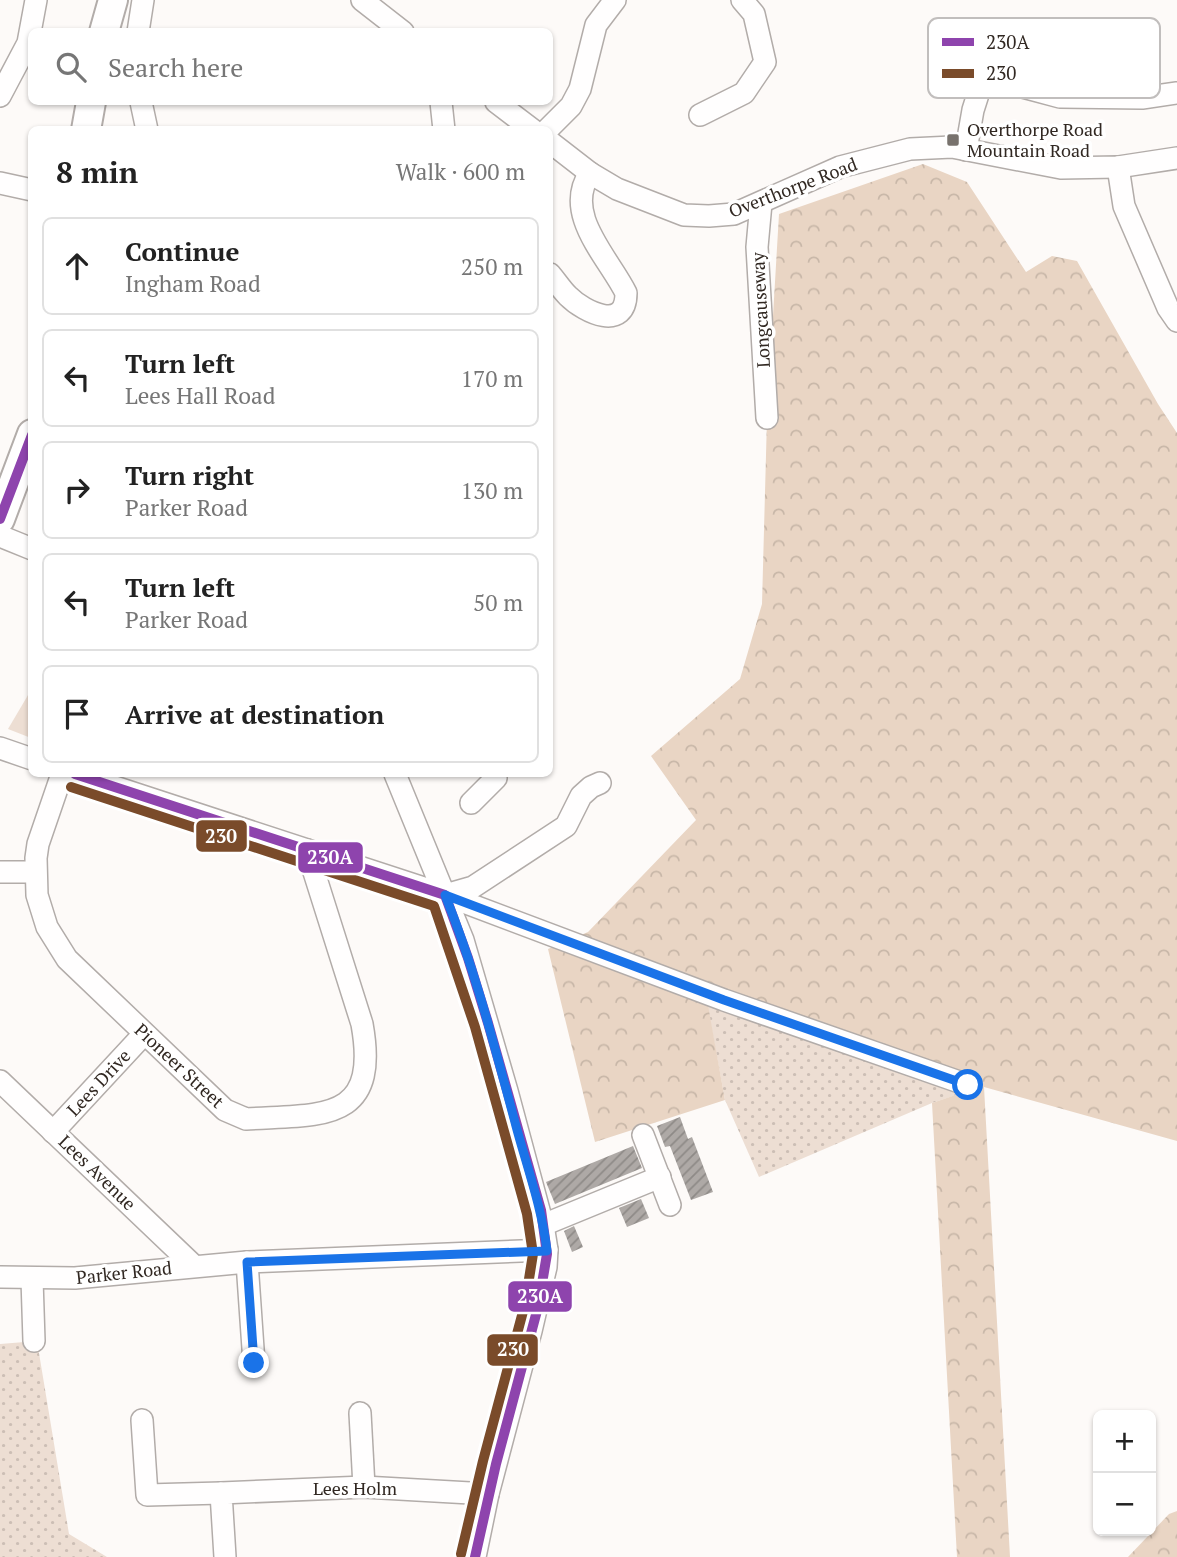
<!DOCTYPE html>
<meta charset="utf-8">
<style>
body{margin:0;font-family:"PT Serif",serif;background:#f2f2f2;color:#222}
.controls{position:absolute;right:21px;bottom:21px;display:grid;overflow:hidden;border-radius:10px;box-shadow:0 2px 5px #0004}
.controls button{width:63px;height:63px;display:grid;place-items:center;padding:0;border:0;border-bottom:2px solid #e0e0e0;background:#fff;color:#222;font:35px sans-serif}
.stop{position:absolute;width:21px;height:21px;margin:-16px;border:5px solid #1a73e8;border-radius:50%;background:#fff}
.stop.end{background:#1a73e8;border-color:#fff;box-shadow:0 2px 7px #0008}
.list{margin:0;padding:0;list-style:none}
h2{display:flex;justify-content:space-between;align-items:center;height:91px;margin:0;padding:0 28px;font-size:30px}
h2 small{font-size:23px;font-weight:400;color:#767676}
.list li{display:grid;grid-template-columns:46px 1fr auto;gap:21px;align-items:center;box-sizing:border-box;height:98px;margin:0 14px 14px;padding:0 14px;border:2px solid #e0e0e0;border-radius:10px}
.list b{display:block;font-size:26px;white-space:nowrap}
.list p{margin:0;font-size:23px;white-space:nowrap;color:#767676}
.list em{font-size:23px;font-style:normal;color:#767676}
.icon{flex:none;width:38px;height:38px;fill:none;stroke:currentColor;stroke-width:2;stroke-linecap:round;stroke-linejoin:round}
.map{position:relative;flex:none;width:1177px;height:1557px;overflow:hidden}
.search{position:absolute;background:#fff;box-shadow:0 2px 5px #0004;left:28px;top:28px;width:525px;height:77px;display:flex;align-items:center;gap:18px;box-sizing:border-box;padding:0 24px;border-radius:10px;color:#767676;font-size:26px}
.panel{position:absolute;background:#fff;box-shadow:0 2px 5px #0004;left:28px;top:126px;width:525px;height:651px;border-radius:10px}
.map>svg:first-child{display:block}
</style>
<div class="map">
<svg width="1177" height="1557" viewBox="0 0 1177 1557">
<defs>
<pattern id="grass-dots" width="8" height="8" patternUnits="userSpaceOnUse" patternTransform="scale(1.75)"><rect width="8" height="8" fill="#edded3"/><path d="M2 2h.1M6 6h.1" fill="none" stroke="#ccbeb5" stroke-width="1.8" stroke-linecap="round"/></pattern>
<pattern id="forest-crowns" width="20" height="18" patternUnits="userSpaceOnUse" patternTransform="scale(1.75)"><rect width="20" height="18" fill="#e9d5c4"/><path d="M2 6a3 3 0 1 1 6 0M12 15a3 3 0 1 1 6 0" fill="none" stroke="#c8b7a8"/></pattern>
<pattern id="building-hatch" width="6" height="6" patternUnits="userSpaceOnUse" patternTransform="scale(1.75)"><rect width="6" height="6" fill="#aea9a6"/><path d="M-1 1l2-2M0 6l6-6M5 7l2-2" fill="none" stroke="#8e8a87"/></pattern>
</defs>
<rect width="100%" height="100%" fill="#fdfaf8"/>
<g fill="url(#grass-dots)">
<polygon points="705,993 984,1086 932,1103 759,1177 725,1100"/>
<polygon points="37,1341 69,1534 107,1557 0,1557 0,1344"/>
</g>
<g fill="url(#forest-crowns)">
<polygon points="923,164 967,182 1026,272 1052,256 1077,261 1158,404 1177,433 1177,1141 984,1087 1010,1557 957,1557 932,1103 982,1086 706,994 725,1100 595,1142 548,949 588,932 696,820 651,756 740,679 762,604 767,418 779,214"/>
<polygon points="1177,1511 1177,1557 1128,1557 1169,1514"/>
</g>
<polygon fill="#edded3" points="31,690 31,738 8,729"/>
<g fill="url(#building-hatch)">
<polygon points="680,1117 688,1139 692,1137 713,1192 691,1200 670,1146 665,1147 657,1126"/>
<polygon points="633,1146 642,1168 555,1204 546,1182"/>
<polygon points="641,1199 649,1218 627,1227 619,1208"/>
<polygon points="574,1226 583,1247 572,1252 564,1231"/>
</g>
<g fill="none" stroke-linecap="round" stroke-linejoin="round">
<g stroke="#b2aca9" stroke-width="24">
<g id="minor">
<polyline points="362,0 403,32"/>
<polyline points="138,32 143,0"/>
<polyline points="0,96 28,43 36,0"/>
<polyline points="141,102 147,130"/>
<polyline points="441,102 444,130"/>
<polyline points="496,102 533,130"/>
<polyline points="700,115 744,93 765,62 754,14 742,0"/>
<polyline points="547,130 571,106 580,89 596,25 615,0"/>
<polyline points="550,142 590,173 617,189 684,215 709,216 734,214 840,167 910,149 952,147 1061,168 1118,167 1177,158"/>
<polyline points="966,150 973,110 980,88 1004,82 1060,97 1142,98 1177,93"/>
<polyline points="1118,167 1124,206 1168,308 1177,321"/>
<polyline points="0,183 32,190"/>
<polyline points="761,203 757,247 767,418"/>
<path d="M 550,274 C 556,281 561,289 568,296 C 585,313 626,332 626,293 C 609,258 562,214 590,173"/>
<polyline points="0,536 32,549"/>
<polyline points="0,748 32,759"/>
<path d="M 62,774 L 38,844 L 36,858 L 37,895 L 47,927 L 67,959 L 225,1110 L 246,1119 C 321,1114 380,1124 362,1024 L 307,850"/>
<polyline points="75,774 445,895 724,1000 968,1085"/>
<polyline points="395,774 463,940 507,1091 543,1225 547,1250 546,1267 531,1331 488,1494 475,1557"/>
<polyline points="471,803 496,778 495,774"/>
<polyline points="0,872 35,872"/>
<polyline points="445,895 473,887 566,826 581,796 591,787 600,783"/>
<polyline points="0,1081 194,1266"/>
<polyline points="53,1132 144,1034"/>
<polyline points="643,1135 670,1205"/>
<polyline points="543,1225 660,1177"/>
<polyline points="247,1262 254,1363"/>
<polyline points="0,1277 75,1278 247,1262 547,1250"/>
<polyline points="32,1279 34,1341"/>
<polyline points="360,1413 364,1487"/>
<polyline points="142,1420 147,1495 221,1493"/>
<polyline points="225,1557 221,1493 364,1487 488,1494"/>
</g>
</g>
<g stroke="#b2aca9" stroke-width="32">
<g id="major">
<polyline points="104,32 113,0"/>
<polyline points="86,130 91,102"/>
<polyline points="0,519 32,434"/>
</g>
</g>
<use href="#minor" stroke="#fffefe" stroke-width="21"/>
<use href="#major" stroke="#fffefe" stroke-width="28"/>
<g stroke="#fff" stroke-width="16">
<g id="bus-1">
<polyline points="0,519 32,435"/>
<polyline points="75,774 445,895 468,958 488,1023 541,1210 547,1254 538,1307 496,1464 475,1557"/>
</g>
</g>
<g stroke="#fff" stroke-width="16">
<polyline id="bus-2" points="71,787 434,906 475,1027 527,1214 533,1254 525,1304 483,1461 461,1554"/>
</g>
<use href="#bus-1" stroke="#8e44ad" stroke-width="10"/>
<use href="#bus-2" stroke="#7a4b2a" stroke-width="10"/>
</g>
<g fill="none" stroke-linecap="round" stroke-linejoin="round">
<path stroke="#1a73e8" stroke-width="9" d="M 254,1363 L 247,1262 L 547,1251 C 542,1208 527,1167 516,1126 C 495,1048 475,969 445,895 L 724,1000 L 968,1085"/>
</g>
<rect fill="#78726d" stroke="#fff" stroke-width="2.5" x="946" y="133" width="14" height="14" rx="3.5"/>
<g text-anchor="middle" stroke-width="7" stroke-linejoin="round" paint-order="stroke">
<g font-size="18" fill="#312822" stroke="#fff" text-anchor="start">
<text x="967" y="136">Overthorpe Road<tspan x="967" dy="21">Mountain Road</tspan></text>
</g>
<g font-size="18" fill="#312822" stroke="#fff">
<text transform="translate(793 188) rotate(-21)" y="6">Overthorpe Road</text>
<text transform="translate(761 310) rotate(-93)" y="6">Longcauseway</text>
<text transform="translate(179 1066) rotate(43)" y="6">Pioneer Street</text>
<text transform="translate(99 1083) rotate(-47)" y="6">Lees Drive</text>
<text transform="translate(97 1173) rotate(44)" y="6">Lees Avenue</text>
<text transform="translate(124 1273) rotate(-6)" y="6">Parker Road</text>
<text x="355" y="1495">Lees Holm</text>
</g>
</g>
<rect x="928" y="18" width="232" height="80" rx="10" fill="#fff" stroke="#c1bebd" stroke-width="2"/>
<rect x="942" y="38" width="32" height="8" fill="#8e44ad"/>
<rect x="942" y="69" width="32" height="9" fill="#7a4b2a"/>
<g font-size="19" fill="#312822">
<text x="986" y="49">230A</text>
<text x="986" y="80">230</text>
</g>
<g stroke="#fff" stroke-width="2.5">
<rect x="195" y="819" width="53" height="34" rx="7" fill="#7a4b2a"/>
<rect x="297" y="841" width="67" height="33" rx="7" fill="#8e44ad"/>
<rect x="507" y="1280" width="66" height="33" rx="7" fill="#8e44ad"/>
<rect x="486" y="1333" width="53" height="34" rx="7" fill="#7a4b2a"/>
</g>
<g font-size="19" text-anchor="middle" font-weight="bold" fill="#fff">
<text x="221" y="843">230</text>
<text x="330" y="864">230A</text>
<text x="540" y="1303">230A</text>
<text x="513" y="1356">230</text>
</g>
</svg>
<div class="controls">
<button>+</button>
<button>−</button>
</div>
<div class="stop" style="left:968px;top:1085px"></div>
<div class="stop end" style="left:254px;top:1363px"></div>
<div class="search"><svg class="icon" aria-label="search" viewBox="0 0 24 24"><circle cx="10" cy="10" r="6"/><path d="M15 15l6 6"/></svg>Search here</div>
<section class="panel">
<h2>8 min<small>Walk · 600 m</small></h2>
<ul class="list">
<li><svg class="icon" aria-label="ahead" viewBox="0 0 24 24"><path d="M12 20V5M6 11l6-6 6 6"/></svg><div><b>Continue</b><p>Ingham Road</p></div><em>250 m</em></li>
<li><svg class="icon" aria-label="left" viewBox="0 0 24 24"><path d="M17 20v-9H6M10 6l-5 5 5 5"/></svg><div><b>Turn left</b><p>Lees Hall Road</p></div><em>170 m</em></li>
<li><svg class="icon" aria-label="right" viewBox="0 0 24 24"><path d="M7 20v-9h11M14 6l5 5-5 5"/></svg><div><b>Turn right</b><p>Parker Road</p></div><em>130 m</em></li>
<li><svg class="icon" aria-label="left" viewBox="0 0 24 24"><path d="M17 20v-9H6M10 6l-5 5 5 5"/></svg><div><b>Turn left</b><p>Parker Road</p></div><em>50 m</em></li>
<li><svg class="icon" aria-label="arrive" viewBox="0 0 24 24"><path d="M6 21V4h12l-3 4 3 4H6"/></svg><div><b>Arrive at destination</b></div></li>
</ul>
</section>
</div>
